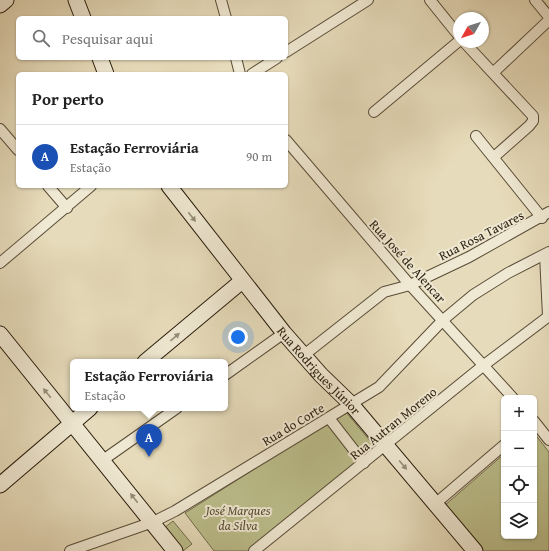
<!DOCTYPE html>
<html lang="pt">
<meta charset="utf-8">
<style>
body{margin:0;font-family:"Gentium Book Plus",serif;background:#f2f2f2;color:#222}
.controls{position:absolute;right:12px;bottom:12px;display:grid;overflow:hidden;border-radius:6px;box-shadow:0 1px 3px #0004}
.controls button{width:36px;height:36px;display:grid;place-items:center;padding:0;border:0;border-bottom:1px solid #e0e0e0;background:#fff;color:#222;font:20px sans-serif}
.compass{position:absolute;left:453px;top:12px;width:36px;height:36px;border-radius:50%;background:#fff;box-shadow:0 1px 3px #0004;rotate:231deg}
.you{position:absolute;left:238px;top:337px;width:14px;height:14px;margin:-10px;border:3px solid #fff;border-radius:50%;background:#1a73e8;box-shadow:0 0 0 6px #1a73e833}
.badge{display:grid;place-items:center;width:26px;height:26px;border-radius:50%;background:#ea580c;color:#fff;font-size:13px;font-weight:700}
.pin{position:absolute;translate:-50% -33px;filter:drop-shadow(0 1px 2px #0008)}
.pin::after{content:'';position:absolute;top:21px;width:14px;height:12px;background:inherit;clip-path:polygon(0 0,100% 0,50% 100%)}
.popup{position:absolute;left:70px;top:359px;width:158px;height:52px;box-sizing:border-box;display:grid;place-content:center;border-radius:6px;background:#fff;filter:drop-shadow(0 1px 3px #0005);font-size:13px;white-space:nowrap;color:#767676}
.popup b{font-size:15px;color:#222}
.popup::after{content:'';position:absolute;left:50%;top:100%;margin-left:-8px;border:8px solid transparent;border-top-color:#fff}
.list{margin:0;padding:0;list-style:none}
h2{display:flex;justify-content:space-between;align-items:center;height:52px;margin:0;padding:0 16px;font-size:17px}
h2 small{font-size:13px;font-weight:400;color:#767676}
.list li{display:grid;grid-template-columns:26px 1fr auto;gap:12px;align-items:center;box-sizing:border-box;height:64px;padding:0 16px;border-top:1px solid #e0e0e0}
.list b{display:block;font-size:15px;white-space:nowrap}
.list p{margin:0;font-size:13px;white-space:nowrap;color:#767676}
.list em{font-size:13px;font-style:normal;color:#767676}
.icon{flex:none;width:22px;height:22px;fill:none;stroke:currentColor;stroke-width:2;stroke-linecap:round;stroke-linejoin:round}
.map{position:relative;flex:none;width:549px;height:551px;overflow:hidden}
.search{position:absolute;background:#fff;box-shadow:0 1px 3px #0004;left:16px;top:16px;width:272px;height:44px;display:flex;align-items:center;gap:10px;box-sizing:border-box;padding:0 14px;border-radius:6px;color:#767676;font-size:15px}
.panel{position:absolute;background:#fff;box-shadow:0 1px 3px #0004;left:16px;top:72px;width:272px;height:116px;border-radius:6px}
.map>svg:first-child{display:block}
</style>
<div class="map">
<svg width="549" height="551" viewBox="0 0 549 551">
<rect width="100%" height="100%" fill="#e6dbba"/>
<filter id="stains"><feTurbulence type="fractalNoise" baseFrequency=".005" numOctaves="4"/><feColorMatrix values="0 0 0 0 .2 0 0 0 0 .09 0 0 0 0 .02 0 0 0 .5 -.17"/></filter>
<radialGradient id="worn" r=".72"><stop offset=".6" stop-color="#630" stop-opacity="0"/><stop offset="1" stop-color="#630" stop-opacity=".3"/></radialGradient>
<g fill="#bbbe8b" stroke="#726d4c">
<polygon points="345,411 376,448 365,456 335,419"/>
<polygon points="327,423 357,463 248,551 214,551 185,513"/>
<polygon points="534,433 549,452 549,551 481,551 444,506 504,454 504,536 534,536"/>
<polygon points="173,521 192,544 183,551 164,528"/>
</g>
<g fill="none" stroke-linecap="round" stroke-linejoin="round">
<g stroke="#594c38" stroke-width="12">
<g id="street">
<polyline points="221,0 226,18"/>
<polyline points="430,0 459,36"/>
<polyline points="535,0 549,17"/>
<polyline points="464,42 533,116 533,121 529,126 494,157"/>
<polyline points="286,52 368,0"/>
<polyline points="236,58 240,74"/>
<polyline points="494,72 549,20"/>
<polyline points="252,74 277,58"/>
<polyline points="374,112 459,41"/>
<polyline points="0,129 18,150"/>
<polyline points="476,136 542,218"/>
<polyline points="286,140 410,285 513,398"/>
<polyline points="48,186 67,208"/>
<polyline points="545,255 548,316"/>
<polyline points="0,263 91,186"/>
<polyline points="304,355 384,292 410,285 469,257 549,212"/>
<polyline points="225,375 284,333"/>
<polyline points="329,418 364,463"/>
<polyline points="534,421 549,440"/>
<polyline points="103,460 177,408"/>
<polyline points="435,504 504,445"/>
<polyline points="70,551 153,522 175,511 379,387 443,320 473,295 508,273 549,252"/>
<polyline points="254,551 484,365 549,316"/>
</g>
</g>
<g stroke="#2a1c0c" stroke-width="17">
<g id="secondary">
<polyline points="76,0 83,18"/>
<polyline points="0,5 6,0"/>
<polyline points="100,58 106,74"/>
<path id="s1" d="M 169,186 L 284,333 L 321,375 L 351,404 L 475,551"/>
<polyline points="0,334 175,551"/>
<polyline points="145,362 242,281"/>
<polyline points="0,485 90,408"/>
</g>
</g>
<use href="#street" stroke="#efe8d2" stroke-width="10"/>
<use href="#secondary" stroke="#efe8d2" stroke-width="15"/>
</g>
<defs><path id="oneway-solid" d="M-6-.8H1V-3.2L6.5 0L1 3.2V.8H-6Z"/></defs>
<g fill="#968c79">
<use href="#oneway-solid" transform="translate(192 217) rotate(52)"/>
<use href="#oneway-solid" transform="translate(175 337) rotate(-40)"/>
<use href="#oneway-solid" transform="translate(47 393) rotate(-129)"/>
<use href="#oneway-solid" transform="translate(403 465) rotate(50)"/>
<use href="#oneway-solid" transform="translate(134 498) rotate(-128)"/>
</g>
<g text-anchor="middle" stroke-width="4" stroke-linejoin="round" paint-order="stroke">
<g font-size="13" fill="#2a1c0c" stroke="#efe8d2">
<text transform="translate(481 235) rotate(-27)" y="5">Rua Rosa Tavares</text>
<text transform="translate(408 261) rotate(48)" y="5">Rua José de Alencar</text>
<text dy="5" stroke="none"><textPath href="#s1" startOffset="238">Rua Rodrigues Júnior</textPath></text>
<text transform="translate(393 423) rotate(-39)" y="5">Rua Autran Moreno</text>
<text transform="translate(293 424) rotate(-31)" y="5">Rua do Corte</text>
</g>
<g font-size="13" font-style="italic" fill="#564d32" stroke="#efe8d2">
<text x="238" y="515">José Marques<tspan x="238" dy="15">da Silva</tspan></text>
</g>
</g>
<rect width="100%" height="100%" filter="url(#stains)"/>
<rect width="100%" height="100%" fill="url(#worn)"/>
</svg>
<div class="controls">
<button>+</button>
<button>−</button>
<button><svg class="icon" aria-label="locate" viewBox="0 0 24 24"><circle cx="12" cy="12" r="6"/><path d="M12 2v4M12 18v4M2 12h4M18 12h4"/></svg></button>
<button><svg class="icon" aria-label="layers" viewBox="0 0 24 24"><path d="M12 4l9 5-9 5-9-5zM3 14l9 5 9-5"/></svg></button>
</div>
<svg class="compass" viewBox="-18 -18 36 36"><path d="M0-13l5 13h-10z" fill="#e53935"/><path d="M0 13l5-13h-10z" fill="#767676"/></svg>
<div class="you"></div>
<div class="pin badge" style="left:149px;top:457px;background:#1a4fb4">A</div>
<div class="popup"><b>Estação Ferroviária</b>Estação</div>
<div class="search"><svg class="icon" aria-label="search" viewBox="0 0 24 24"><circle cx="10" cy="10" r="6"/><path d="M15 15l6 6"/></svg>Pesquisar aqui</div>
<section class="panel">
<h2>Por perto<small></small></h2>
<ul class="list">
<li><span class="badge" style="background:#1a4fb4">A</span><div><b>Estação Ferroviária</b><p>Estação</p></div><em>90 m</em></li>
</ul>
</section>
</div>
